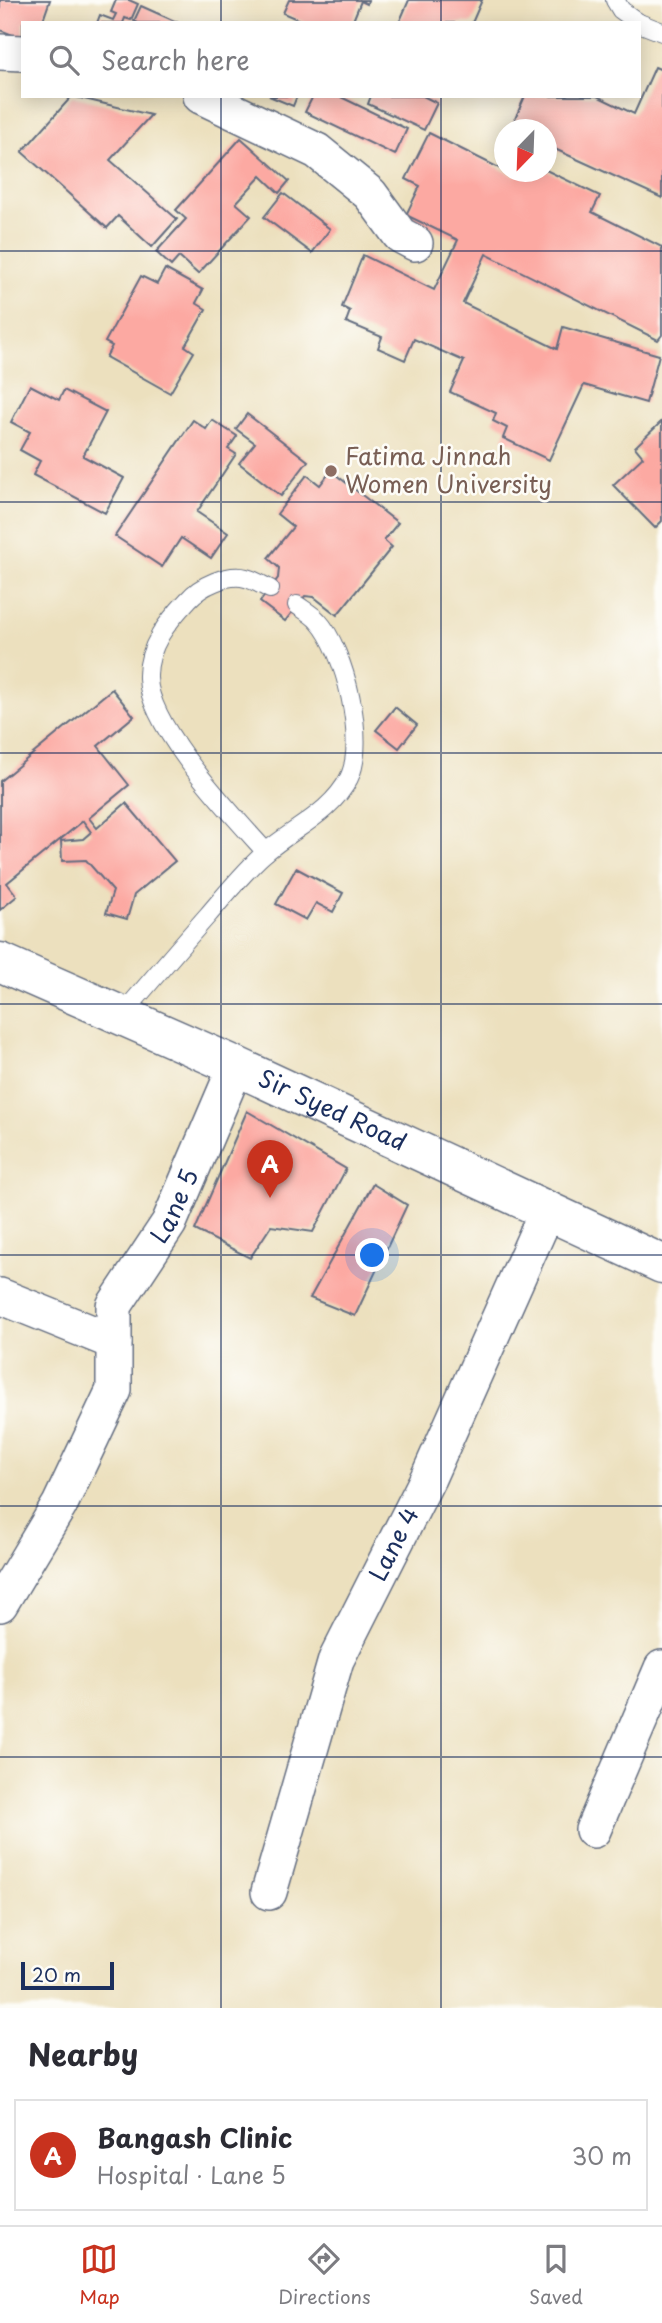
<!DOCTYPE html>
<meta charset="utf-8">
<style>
body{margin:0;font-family:"Playpen Sans",sans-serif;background:#f2f2f3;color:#2b2b33}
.compass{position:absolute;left:494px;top:119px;width:63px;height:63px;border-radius:50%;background:#fff;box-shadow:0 4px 18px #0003;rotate:203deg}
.scale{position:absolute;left:21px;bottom:18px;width:93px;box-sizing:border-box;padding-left:7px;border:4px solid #1b2f5e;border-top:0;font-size:19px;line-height:24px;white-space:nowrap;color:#1b2f5e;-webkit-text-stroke:5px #fdfcf7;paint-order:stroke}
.you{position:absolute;left:373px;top:1256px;width:24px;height:24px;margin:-18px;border:5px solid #fff;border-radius:50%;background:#1a73e8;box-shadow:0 0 0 10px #1a73e833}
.badge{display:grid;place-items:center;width:46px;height:46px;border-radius:50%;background:#c8321e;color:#fff;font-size:23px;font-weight:700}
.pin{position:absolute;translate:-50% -58px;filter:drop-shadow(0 2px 4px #0008)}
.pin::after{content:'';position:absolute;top:37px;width:24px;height:21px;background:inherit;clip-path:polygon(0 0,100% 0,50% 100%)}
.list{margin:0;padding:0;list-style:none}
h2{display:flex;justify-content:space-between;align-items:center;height:91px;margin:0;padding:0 28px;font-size:30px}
h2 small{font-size:23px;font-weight:400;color:#7c7c81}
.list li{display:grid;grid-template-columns:46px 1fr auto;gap:21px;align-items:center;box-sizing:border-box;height:112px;margin:0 14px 14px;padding:0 14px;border:2px solid #e1e1e2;border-radius:0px}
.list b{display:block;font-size:26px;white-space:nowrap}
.list p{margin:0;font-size:23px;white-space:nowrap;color:#7c7c81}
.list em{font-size:23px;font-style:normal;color:#7c7c81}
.icon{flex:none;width:38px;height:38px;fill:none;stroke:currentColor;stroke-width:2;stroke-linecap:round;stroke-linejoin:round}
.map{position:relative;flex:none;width:662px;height:2008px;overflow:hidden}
.search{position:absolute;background:#fff;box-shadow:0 4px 18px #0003;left:21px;right:21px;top:21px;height:77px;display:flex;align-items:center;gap:18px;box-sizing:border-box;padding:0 24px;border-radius:0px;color:#7c7c81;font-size:26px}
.sheet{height:217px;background:#fff}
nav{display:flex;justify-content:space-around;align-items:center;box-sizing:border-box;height:98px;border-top:2px solid #e1e1e2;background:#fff;font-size:19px;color:#7c7c81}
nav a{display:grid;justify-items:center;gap:4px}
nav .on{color:#c8321e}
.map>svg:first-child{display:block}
</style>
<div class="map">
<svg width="662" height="2008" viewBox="0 0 662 2008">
<rect width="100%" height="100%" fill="#fdfcf7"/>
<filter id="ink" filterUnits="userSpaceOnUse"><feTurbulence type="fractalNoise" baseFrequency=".0143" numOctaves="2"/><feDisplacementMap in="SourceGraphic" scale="14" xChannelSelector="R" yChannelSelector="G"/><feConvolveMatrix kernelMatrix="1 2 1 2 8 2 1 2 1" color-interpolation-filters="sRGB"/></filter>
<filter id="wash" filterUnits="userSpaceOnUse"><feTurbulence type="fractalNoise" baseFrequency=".00686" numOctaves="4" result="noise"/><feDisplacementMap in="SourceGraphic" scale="28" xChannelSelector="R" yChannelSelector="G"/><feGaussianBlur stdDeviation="1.57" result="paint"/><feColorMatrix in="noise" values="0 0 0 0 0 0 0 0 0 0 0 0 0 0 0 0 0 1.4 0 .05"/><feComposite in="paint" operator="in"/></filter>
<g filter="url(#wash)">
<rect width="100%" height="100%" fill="#ece0be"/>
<g id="blocks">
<g fill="#fca9a2">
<polygon points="0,0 50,0 42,23 23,23 23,39 0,30"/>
<polygon points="116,0 129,0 138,4 131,20 125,18 123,23 97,23 100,15 113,20 116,14 111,12"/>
<polygon points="289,0 368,0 367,4 361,1 352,23 306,23 283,13"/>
<polygon points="409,0 482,0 472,23 399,23"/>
<polygon points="141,6 179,23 138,23 134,21"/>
<polygon points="655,67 662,70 662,198 546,145 546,130 511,128 525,96 597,96 634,114"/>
<polygon points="72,96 151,115 110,160 177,219 152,247 118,216 107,228 22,152"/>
<polygon points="269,96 297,96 293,106"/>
<polygon points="313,96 339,96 407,129 395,155 305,112"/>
<polygon points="371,96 423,96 437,103 424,130 368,104"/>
<polygon points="429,133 515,176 518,172 546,170 600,196 592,212 662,247 662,335 658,340 486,254 463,303 557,349 563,327 659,355 646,403 584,385 549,460 503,438 507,428 493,421 496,413 450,392 464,361 414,339 405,360 378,348 382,337 346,322 350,311 342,307 363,255 434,290 458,240 406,215 420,186 406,179"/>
<polygon points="241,138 289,181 279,193 261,176 236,203 251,216 198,274 179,257 171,266 156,252 186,219 176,210"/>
<polygon points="283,193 330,229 312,253 264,217"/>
<polygon points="165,269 203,290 196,303 206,309 185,346 194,352 170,393 106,357 112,346 105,342 141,276 157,284"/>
<polygon points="30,385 59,400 64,390 106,412 83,456 124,478 105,513 33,475 40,461 20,450 30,432 11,422"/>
<polygon points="247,414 308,461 281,496 239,463 255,443 236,429"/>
<polygon points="193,420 206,429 212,420 237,436 228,449 236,454 197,512 228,533 211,558 181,538 162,567 115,536"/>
<polygon points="662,421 662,521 655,528 613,485 643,457 635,447"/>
<polygon points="331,471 398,523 384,540 392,547 337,615 314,597 305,596 285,621 260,602 278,578 279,568 268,558 293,527 277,514 307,475 320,485"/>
<polygon points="112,689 134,716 98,746 129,785 89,818 97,828 126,803 175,861 134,895 127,919 106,913 113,891 86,860 62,861 61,841 83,839 91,832 83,821 7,883 17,896 0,910 0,781"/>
<polygon points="395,707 417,725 399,748 376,730"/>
<polygon points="296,868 343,893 333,912 316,903 306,920 276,904"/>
<polygon points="247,1111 346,1169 313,1232 271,1226 250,1258 195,1230"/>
<polygon points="373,1184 407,1205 355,1316 310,1298"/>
</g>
</g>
</g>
<g filter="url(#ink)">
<use href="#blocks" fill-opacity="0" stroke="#646d80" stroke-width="2"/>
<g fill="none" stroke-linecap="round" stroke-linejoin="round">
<g stroke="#646d80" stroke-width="20">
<g id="service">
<polyline points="615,0 621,10 639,23"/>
<polyline points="639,23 662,32"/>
<path d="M 266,852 C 232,814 149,728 148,678 C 147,647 168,621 188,600 C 200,586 228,573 246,578 C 254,580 262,585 270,589"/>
<path d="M 121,1016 C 150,982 179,948 208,915 C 227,893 245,870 266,852 C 294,828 332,812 349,778 C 367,742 345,650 318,621 C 313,615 304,610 297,605"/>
</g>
</g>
<g stroke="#646d80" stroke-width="38">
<g id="minor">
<polyline points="0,52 23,53"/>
<polyline points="201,96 317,151 370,194 400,235 415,243"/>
<polyline points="0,1296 114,1342"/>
<path id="s1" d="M 0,1604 L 60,1504 L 114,1390 L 114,1306 L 169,1223 L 236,1066"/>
<polyline points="593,1830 662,1668"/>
<path id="s2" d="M 269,1892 L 336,1660 L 428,1478 L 548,1209"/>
</g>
</g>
<g stroke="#646d80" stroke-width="41">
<g id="tertiary">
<path id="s3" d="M 0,962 L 236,1066 L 662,1264"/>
</g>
</g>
<use href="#service" stroke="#fff" stroke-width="18"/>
<use href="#minor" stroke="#fff" stroke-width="35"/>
<use href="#tertiary" stroke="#fff" stroke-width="38"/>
</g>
</g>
<path fill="none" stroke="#1b2f5e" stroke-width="2" stroke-opacity="0.55" d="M 221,0 L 221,23M 441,0 L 441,23M 221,96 L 221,2008M 441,96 L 441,2008M 0,251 L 662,251M 0,502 L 662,502M 0,753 L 662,753M 0,1004 L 662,1004M 0,1255 L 662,1255M 0,1506 L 662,1506M 0,1757 L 662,1757"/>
<circle fill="#8d6e63" stroke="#fdfcf7" stroke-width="2.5" cx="331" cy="471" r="7"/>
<g text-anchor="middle" stroke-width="5" stroke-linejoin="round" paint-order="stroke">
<g font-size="24" fill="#785e54" stroke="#fdfcf7" text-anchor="start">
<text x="345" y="465">Fatima Jinnah<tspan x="345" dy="28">Women University</tspan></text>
</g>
<g font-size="24" fill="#1b2f5e" stroke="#fdfcf7">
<text dy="8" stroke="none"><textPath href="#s3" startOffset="364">Sir Syed Road</textPath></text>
<text dy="8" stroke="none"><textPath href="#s1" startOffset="444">Lane 5</textPath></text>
<text dy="8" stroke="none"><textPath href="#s2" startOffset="371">Lane 4</textPath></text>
</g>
</g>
</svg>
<svg class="compass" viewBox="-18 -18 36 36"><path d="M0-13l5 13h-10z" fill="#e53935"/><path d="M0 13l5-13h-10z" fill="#7c7c81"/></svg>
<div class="scale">20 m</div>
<div class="you"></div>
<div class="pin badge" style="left:270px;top:1198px">A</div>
<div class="search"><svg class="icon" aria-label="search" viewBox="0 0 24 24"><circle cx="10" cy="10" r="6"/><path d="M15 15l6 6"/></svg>Search here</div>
</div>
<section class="sheet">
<h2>Nearby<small></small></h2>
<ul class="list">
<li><span class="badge">A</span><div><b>Bangash Clinic</b><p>Hospital · Lane 5</p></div><em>30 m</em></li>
</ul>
</section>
<nav>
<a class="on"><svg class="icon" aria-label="map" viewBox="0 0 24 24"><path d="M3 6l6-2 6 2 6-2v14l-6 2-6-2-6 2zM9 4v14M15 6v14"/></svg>Map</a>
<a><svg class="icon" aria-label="directions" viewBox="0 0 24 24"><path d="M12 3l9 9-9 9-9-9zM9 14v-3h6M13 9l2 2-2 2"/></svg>Directions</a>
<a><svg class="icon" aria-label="saved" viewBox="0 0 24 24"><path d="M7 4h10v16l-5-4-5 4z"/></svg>Saved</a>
</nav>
